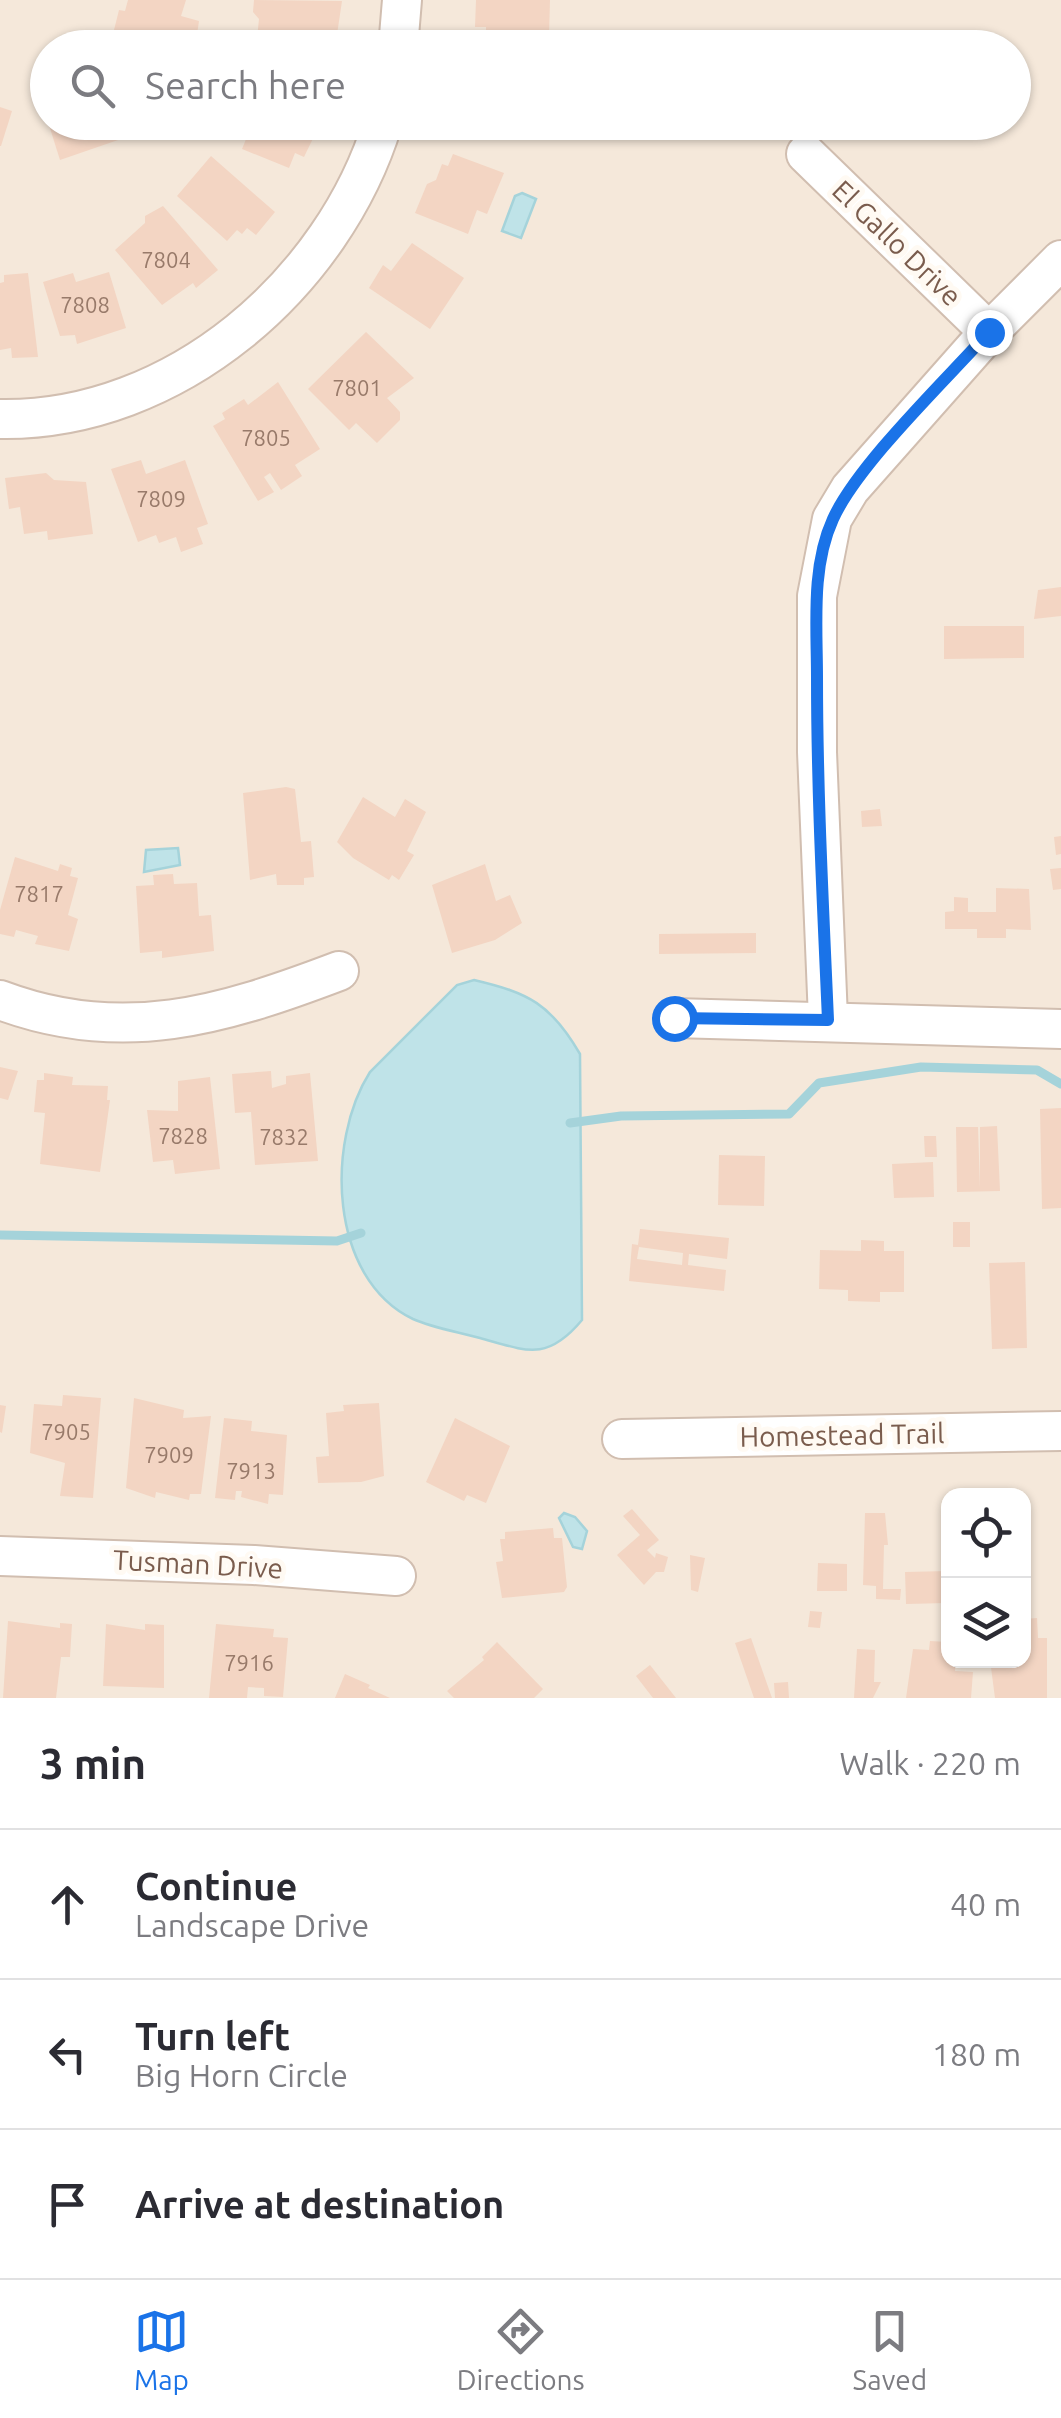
<!DOCTYPE html>
<meta charset="utf-8">
<style>
body{margin:0;font-family:Ubuntu,sans-serif;background:#f2f2f3;color:#2b2b33}
.controls{position:absolute;right:30px;bottom:30px;display:grid;overflow:hidden;border-radius:20px;box-shadow:0 2px 8px #0004}
.controls button{width:90px;height:90px;display:grid;place-items:center;padding:0;border:0;border-bottom:2px solid #e1e1e2;background:#fff;color:#2b2b33;font:50px sans-serif}
.stop{position:absolute;width:30px;height:30px;margin:-22px;border:8px solid #1a73e8;border-radius:50%;background:#fff}
.stop.end{background:#1a73e8;border-color:#fff;box-shadow:0 2px 10px #0008}
.list{margin:0;padding:0;list-style:none}
h2{display:flex;justify-content:space-between;align-items:center;height:130px;margin:0;padding:0 40px;font-size:42px}
h2 small{font-size:32px;font-weight:400;color:#7c7c81}
.list li{display:grid;grid-template-columns:65px 1fr auto;gap:30px;align-items:center;box-sizing:border-box;height:150px;padding:0 40px;border-top:2px solid #e1e1e2}
.list b{display:block;font-size:38px;white-space:nowrap}
.list p{margin:0;font-size:32px;white-space:nowrap;color:#7c7c81}
.list em{font-size:32px;font-style:normal;color:#7c7c81}
.icon{flex:none;width:55px;height:55px;fill:none;stroke:currentColor;stroke-width:2;stroke-linecap:round;stroke-linejoin:round}
.map{position:relative;flex:none;width:1061px;height:1698px;overflow:hidden}
.search{position:absolute;background:#fff;box-shadow:0 2px 8px #0004;left:30px;right:30px;top:30px;height:110px;display:flex;align-items:center;gap:25px;box-sizing:border-box;padding:0 35px;border-radius:55px;color:#7c7c81;font-size:38px}
.sheet{height:580px;background:#fff}
nav{display:flex;justify-content:space-around;align-items:center;box-sizing:border-box;height:140px;border-top:2px solid #e1e1e2;background:#fff;font-size:28px;color:#7c7c81}
nav a{display:grid;justify-items:center;gap:5px}
nav .on{color:#1a73e8}
.map>svg:first-child{display:block}
</style>
<div class="map">
<svg width="1061" height="1698" viewBox="0 0 1061 1698">
<rect width="100%" height="100%" fill="#fdf6ec"/>
<path fill="#f5e8da" fill-rule="evenodd" d="M 0,0 L 1061,0 L 1061,1698 L 0,1698 ZM 48,48 L 1014,48 L 1014,122 L 48,122 ZM 948,1496 L 1024,1496 L 1024,1660 L 948,1660 Z"/>
<g fill="#bfe3e8" stroke="#a5d3da" stroke-width="2.5">
<polygon points="522,193 536,199 521,238 502,231 515,196"/>
<polygon points="178,848 180,865 144,872 146,850"/>
<path d="M 474,980 C 529,993 551,1004 580,1054 L 582,1320 C 547,1362 527,1351 480,1338 C 459,1332 433,1328 413,1319 C 328,1278 326,1141 370,1072 L 457,985 Z"/>
<polygon points="564,1513 575,1517 587,1531 582,1549 573,1547 559,1518"/>
</g>
<g fill="none" stroke-linecap="round" stroke-linejoin="round">
<g stroke="#a5d3da" stroke-width="9">
<polyline points="570,1123 621,1116 789,1114 819,1083 921,1067 1037,1070 1061,1084"/>
<polyline points="0,1235 337,1241 361,1233"/>
</g>
</g>
<g fill="#f3d5c3" fill-rule="evenodd">
<polygon points="128,0 186,0 181,16 199,21 195,48 126,48 128,42 112,38 119,10 125,11"/>
<polygon points="254,0 342,1 335,48 256,48 259,19 253,12"/>
<polygon points="476,0 550,0 549,36 486,34 486,27 475,27"/>
<polygon points="48,72 48,120 47,120 32,77"/>
<polygon points="0,107 12,111 1,146 0,146"/>
<polygon points="48,122 115,122 121,139 60,160"/>
<polygon points="253,122 321,122 304,157 295,153 289,168 242,149"/>
<polygon points="463,122 535,122 531,135"/>
<polygon points="453,154 504,173 487,214 477,210 468,234 415,213 427,184 436,180 442,164 448,166"/>
<polygon points="211,156 275,212 256,235 247,228 242,234 237,230 227,241 177,196"/>
<polygon points="163,206 218,270 196,288 193,283 162,305 115,250 145,223 145,216"/>
<polygon points="412,243 464,278 430,329 369,288 383,265 391,271"/>
<polygon points="109,272 126,328 77,344 75,335 60,336 43,282 73,273 76,282"/>
<polygon points="28,273 38,357 12,358 11,348 0,350 0,283 4,282 4,275"/>
<polygon points="366,332 414,378 387,398 400,412 400,420 377,443 356,423 349,430 308,389"/>
<polygon points="278,382 320,449 295,465 302,476 281,490 270,473 264,477 274,492 258,501 213,426 225,419 222,413 244,399 248,405"/>
<polygon points="141,460 146,474 185,460 208,524 197,528 203,544 181,552 176,537 159,543 156,535 138,542 111,469"/>
<polygon points="46,473 54,480 86,482 93,534 48,540 47,531 24,534 20,507 9,509 5,478"/>
<polygon points="1061,587 1061,616 1034,619 1038,590"/>
<polygon points="944,626 1024,626 1024,658 944,659"/>
<polygon points="286,787 295,789 301,842 311,841 314,877 304,878 304,885 277,885 276,874 250,880 243,793"/>
<polygon points="363,797 395,817 405,799 426,812 407,851 414,855 399,880 392,875 389,880 353,858 337,842"/>
<polygon points="880,809 882,826 862,827 861,811"/>
<polygon points="1061,836 1061,854 1056,855 1054,837"/>
<polygon points="15,857 58,871 60,864 72,868 70,876 78,878 68,915 78,919 69,951 35,944 38,936 16,930 14,937 0,934 0,910"/>
<polygon points="485,864 496,901 510,895 522,923 495,940 452,953 432,885"/>
<polygon points="1061,868 1061,889 1053,890 1050,869"/>
<polygon points="173,874 174,884 197,883 199,916 211,915 214,951 162,958 162,951 140,953 136,886 154,885 153,875"/>
<polygon points="996,888 1029,889 1031,930 1006,929 1006,938 977,938 977,929 945,929 945,912 954,911 954,897 968,898 968,912 996,912"/>
<polygon points="756,933 756,953 659,954 659,934"/>
<polygon points="0,1067 18,1071 8,1100 0,1098"/>
<polygon points="271,1071 272,1088 286,1084 286,1076 310,1073 318,1161 255,1165 251,1112 235,1113 232,1074"/>
<polygon points="44,1073 73,1077 72,1085 108,1086 107,1100 110,1100 100,1172 40,1164 45,1113 34,1112 37,1080 44,1080"/>
<polygon points="210,1077 220,1169 175,1174 173,1160 153,1162 147,1110 178,1111 178,1081"/>
<polygon points="1061,1108 1061,1208 1042,1209 1040,1109"/>
<polygon points="997,1126 1000,1191 957,1192 956,1127 978,1127 980,1188 980,1127"/>
<polygon points="924,1136 936,1136 937,1157 925,1157"/>
<polygon points="719,1155 765,1156 764,1206 718,1205"/>
<polygon points="933,1162 934,1197 894,1198 892,1164"/>
<rect x="953" y="1222" width="17" height="25"/>
<path d="M 640,1229 L 729,1238 L 727,1259 L 689,1254 L 688,1265 L 726,1270 L 724,1291 L 629,1281 L 632,1244 L 638,1245 ZM 639,1247 L 683,1253 L 682,1265 L 637,1259 Z"/>
<polygon points="861,1240 884,1241 884,1251 904,1251 904,1292 880,1292 880,1302 848,1301 848,1290 819,1289 820,1250 861,1251"/>
<polygon points="1025,1262 1027,1348 992,1349 989,1263"/>
<polygon points="63,1395 101,1398 93,1498 60,1496 65,1463 30,1453 34,1404 62,1406"/>
<polygon points="134,1398 184,1410 183,1418 211,1416 201,1494 190,1494 189,1500 156,1492 155,1498 126,1488"/>
<polygon points="379,1403 384,1476 361,1482 318,1483 316,1457 329,1456 326,1413 344,1411 343,1405"/>
<polygon points="0,1405 6,1406 2,1433 0,1432"/>
<polygon points="224,1418 252,1421 251,1431 287,1435 283,1495 269,1494 268,1504 241,1497 242,1491 236,1491 235,1500 215,1498"/>
<polygon points="455,1418 510,1446 486,1503 467,1495 464,1501 426,1482"/>
<polygon points="632,1509 659,1540 647,1550 655,1558 656,1553 668,1557 664,1572 656,1572 644,1585 617,1555 640,1535 623,1516"/>
<polygon points="865,1513 885,1513 888,1545 884,1545 883,1589 901,1589 900,1600 876,1599 876,1586 863,1585"/>
<polygon points="553,1528 554,1538 562,1538 567,1587 564,1592 502,1598 496,1562 503,1561 500,1539 505,1539 505,1532"/>
<polygon points="690,1555 705,1558 698,1592 691,1590"/>
<polygon points="818,1563 847,1564 847,1591 817,1591"/>
<polygon points="948,1571 948,1603 906,1604 905,1572"/>
<polygon points="810,1611 822,1612 820,1628 808,1627"/>
<polygon points="1037,1618 1038,1638 1047,1638 1047,1698 995,1698 990,1660 1024,1660 1024,1619"/>
<polygon points="8,1621 60,1628 60,1623 72,1624 70,1657 61,1657 56,1698 3,1698"/>
<polygon points="106,1624 145,1630 145,1624 164,1625 164,1688 103,1686"/>
<polygon points="216,1624 274,1629 273,1637 288,1638 283,1697 264,1696 264,1688 248,1687 247,1698 209,1698"/>
<polygon points="751,1638 772,1698 754,1698 735,1643"/>
<polygon points="930,1641 948,1642 948,1660 956,1660 955,1671 973,1672 971,1698 906,1698 913,1649 929,1650"/>
<polygon points="497,1642 543,1689 534,1698 454,1698 447,1691 484,1660 482,1657"/>
<polygon points="857,1649 875,1650 874,1682 881,1682 873,1698 854,1698"/>
<polygon points="650,1665 676,1698 653,1698 636,1676"/>
<polygon points="345,1674 370,1685 368,1688 390,1698 335,1698"/>
<polygon points="788,1682 789,1698 775,1698 774,1683"/>
</g>
<g fill="none" stroke-linecap="round" stroke-linejoin="round">
<g stroke="#d1beb0" stroke-width="42">
<g id="minor">
<polyline points="398,48 402,0"/>
<polyline points="806,154 989,332"/>
<path d="M 0,419 C 175,422 334,283 383,122"/>
<path d="M 0,1000 C 122,1046 223,1015 339,971"/>
<polyline points="674,1018 1061,1029"/>
<polyline points="828,1019 817,752 817,596 832,519 850,489 989,332 1061,260"/>
<polyline points="622,1439 1061,1431"/>
<polyline points="0,1556 254,1565 396,1576"/>
</g>
</g>
<use href="#minor" stroke="#fff" stroke-width="38"/>
</g>
<g fill="none" stroke-linecap="round" stroke-linejoin="round">
<path stroke="#1a73e8" stroke-width="12" d="M 674,1018 L 828,1020 C 823,905 817,791 817,677 C 817,625 811,567 833,519 C 858,464 946,380 989,332"/>
</g>
<g text-anchor="middle" stroke-width="10" stroke-linejoin="round" paint-order="stroke">
<g font-size="22" fill="#987a6a">
<text x="166" y="268">7804</text>
<text x="85" y="313">7808</text>
<text x="357" y="396">7801</text>
<text x="266" y="446">7805</text>
<text x="161" y="507">7809</text>
<text x="39" y="902">7817</text>
<text x="183" y="1144">7828</text>
<text x="284" y="1145">7832</text>
<text x="66" y="1440">7905</text>
<text x="169" y="1463">7909</text>
<text x="251" y="1479">7913</text>
<text x="249" y="1671">7916</text>
</g>
<g font-size="28" fill="#7a5c4d" stroke="#fffaf3">
<text transform="translate(897 243) rotate(44)" y="10">El Gallo Drive</text>
<text transform="translate(842 1435) rotate(-1)" y="10">Homestead Trail</text>
<text transform="translate(198 1564) rotate(3)" y="10">Tusman Drive</text>
</g>
</g>
</svg>
<div class="controls">
<button><svg class="icon" aria-label="locate" viewBox="0 0 24 24"><circle cx="12" cy="12" r="6"/><path d="M12 2v4M12 18v4M2 12h4M18 12h4"/></svg></button>
<button><svg class="icon" aria-label="layers" viewBox="0 0 24 24"><path d="M12 4l9 5-9 5-9-5zM3 14l9 5 9-5"/></svg></button>
</div>
<div class="stop" style="left:674px;top:1018px"></div>
<div class="stop end" style="left:989px;top:332px"></div>
<div class="search"><svg class="icon" aria-label="search" viewBox="0 0 24 24"><circle cx="10" cy="10" r="6"/><path d="M15 15l6 6"/></svg>Search here</div>
</div>
<section class="sheet">
<h2>3 min<small>Walk · 220 m</small></h2>
<ul class="list">
<li><svg class="icon" aria-label="ahead" viewBox="0 0 24 24"><path d="M12 20V5M6 11l6-6 6 6"/></svg><div><b>Continue</b><p>Landscape Drive</p></div><em>40 m</em></li>
<li><svg class="icon" aria-label="left" viewBox="0 0 24 24"><path d="M17 20v-9H6M10 6l-5 5 5 5"/></svg><div><b>Turn left</b><p>Big Horn Circle</p></div><em>180 m</em></li>
<li><svg class="icon" aria-label="arrive" viewBox="0 0 24 24"><path d="M6 21V4h12l-3 4 3 4H6"/></svg><div><b>Arrive at destination</b></div></li>
</ul>
</section>
<nav>
<a class="on"><svg class="icon" aria-label="map" viewBox="0 0 24 24"><path d="M3 6l6-2 6 2 6-2v14l-6 2-6-2-6 2zM9 4v14M15 6v14"/></svg>Map</a>
<a><svg class="icon" aria-label="directions" viewBox="0 0 24 24"><path d="M12 3l9 9-9 9-9-9zM9 14v-3h6M13 9l2 2-2 2"/></svg>Directions</a>
<a><svg class="icon" aria-label="saved" viewBox="0 0 24 24"><path d="M7 4h10v16l-5-4-5 4z"/></svg>Saved</a>
</nav>
